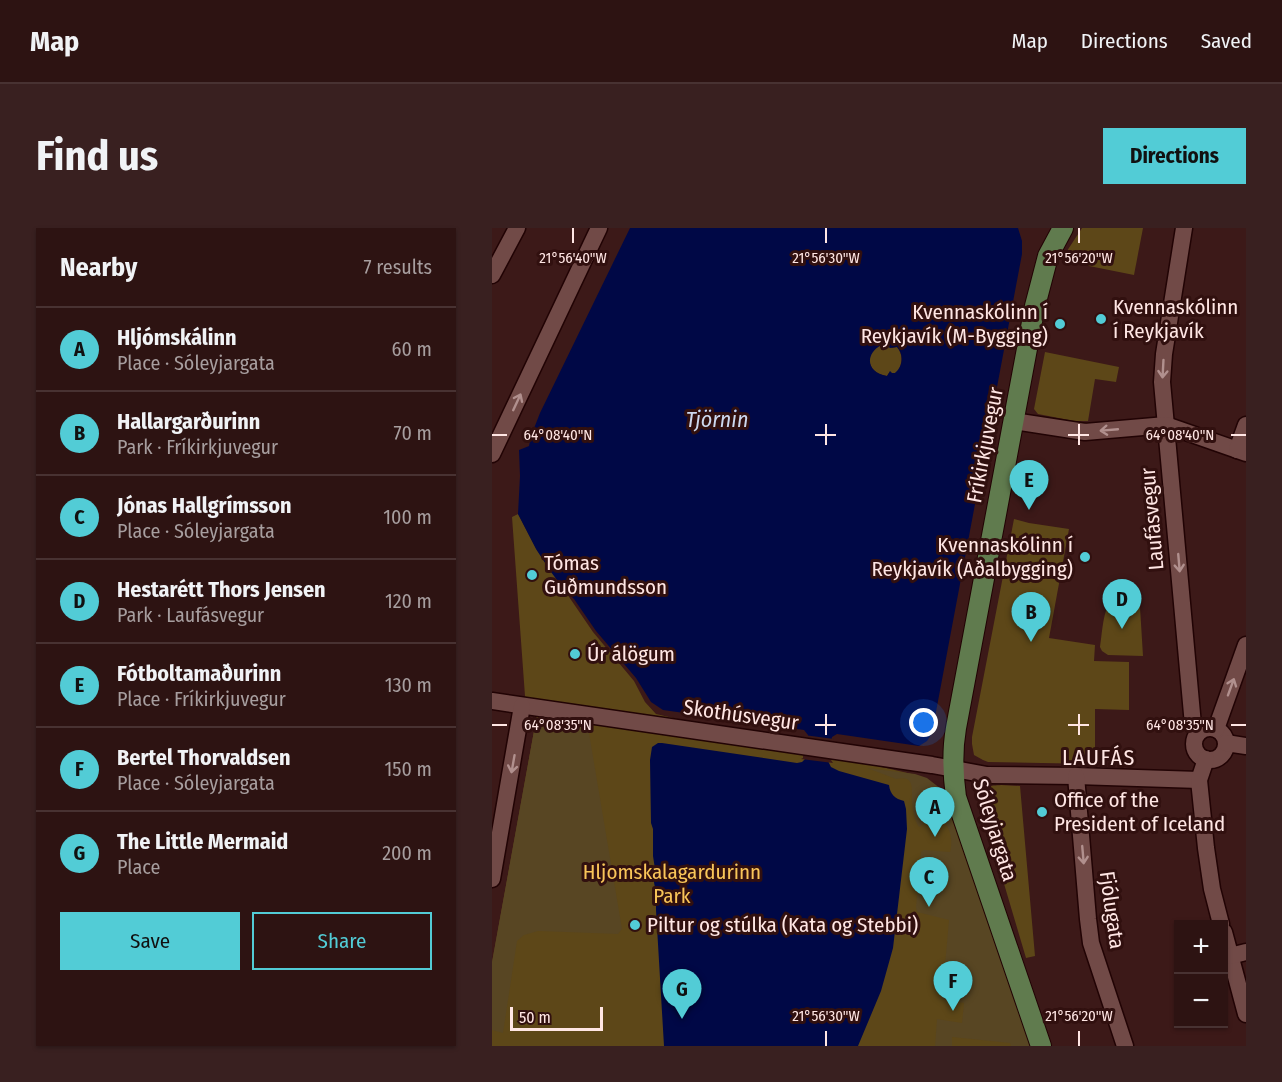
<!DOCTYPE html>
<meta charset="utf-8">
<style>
body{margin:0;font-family:"Fira Sans Condensed",sans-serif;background:#392020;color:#f1f3f6}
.controls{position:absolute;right:18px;bottom:18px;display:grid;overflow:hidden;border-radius:0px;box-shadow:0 2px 4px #0004}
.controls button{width:54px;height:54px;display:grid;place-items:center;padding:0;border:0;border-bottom:2px solid #483232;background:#2d1312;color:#f1f3f6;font:30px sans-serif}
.scale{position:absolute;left:18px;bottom:15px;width:93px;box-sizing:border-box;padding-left:6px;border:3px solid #ffe6e4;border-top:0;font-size:16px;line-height:21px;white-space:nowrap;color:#ffe6e4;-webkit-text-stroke:4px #31100f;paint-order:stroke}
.you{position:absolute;left:432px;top:495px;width:21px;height:21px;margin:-15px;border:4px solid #fff;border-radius:50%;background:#1a73e8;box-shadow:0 0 0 9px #1a73e833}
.badge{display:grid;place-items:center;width:39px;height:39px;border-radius:50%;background:#52ccd6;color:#111;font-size:20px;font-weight:700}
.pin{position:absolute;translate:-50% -50px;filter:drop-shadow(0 2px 3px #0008)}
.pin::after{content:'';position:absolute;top:32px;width:21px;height:18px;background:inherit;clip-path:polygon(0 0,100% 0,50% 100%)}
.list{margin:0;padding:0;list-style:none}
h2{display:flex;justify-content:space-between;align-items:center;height:78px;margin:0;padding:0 24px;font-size:26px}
h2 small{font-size:20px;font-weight:400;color:#a79e9f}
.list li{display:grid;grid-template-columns:39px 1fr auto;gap:18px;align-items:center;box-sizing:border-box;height:84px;padding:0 24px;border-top:2px solid #483232}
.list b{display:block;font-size:22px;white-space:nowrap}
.list p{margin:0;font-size:20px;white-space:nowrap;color:#a79e9f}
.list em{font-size:20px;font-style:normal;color:#a79e9f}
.actions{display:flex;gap:12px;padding:18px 24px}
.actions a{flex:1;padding:14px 0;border:2px solid #52ccd6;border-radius:0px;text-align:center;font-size:21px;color:#52ccd6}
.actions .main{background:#52ccd6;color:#111}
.map{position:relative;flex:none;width:754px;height:818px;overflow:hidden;border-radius:0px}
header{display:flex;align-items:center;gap:36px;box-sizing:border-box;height:84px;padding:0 30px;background:#2d1312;border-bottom:2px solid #483232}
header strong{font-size:28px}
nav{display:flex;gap:33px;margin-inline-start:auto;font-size:21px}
.intro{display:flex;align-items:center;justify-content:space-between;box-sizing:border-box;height:144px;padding:0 36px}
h1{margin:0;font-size:42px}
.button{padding:15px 27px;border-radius:0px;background:#52ccd6;color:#111;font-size:21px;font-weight:700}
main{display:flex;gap:36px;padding:0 36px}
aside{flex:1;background:#2d1312;border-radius:0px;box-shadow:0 2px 4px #0004}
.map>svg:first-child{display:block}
</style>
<header>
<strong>Map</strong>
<nav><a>Map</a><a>Directions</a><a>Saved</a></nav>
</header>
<div class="intro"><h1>Find us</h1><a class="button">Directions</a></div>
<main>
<aside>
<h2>Nearby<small>7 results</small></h2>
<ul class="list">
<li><span class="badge">A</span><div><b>Hljómskálinn</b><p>Place · Sóleyjargata</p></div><em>60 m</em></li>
<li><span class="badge">B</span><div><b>Hallargarðurinn</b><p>Park · Fríkirkjuvegur</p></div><em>70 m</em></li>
<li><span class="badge">C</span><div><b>Jónas Hallgrímsson</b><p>Place · Sóleyjargata</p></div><em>100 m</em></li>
<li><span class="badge">D</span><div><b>Hestarétt Thors Jensen</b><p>Park · Laufásvegur</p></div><em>120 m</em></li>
<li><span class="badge">E</span><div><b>Fótboltamaðurinn</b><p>Place · Fríkirkjuvegur</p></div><em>130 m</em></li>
<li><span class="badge">F</span><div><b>Bertel Thorvaldsen</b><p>Place · Sóleyjargata</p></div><em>150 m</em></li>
<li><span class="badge">G</span><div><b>The Little Mermaid</b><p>Place</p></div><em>200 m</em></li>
</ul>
<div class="actions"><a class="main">Save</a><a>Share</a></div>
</aside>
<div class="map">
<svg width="754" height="818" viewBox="0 0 754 818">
<rect width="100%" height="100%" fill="#3c1918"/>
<g fill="#5d4718">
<polygon points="590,0 651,0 642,47 572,33 573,26"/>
<path d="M 394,116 L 400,120 L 405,119 C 411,126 410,134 407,142 L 402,146 L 397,145 L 395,148 C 372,145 372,120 394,116 Z"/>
<polygon points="553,124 627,139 624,154 603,151 596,193 582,193 546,186 542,181"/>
<polygon points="26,286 45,322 101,404 142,453 153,474 164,486 424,547 449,561 453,569 539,818 0,818 0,735 44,492 33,468 20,289"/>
<polygon points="522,291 537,295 577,301 557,410 603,417 602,433 637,434 637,482 603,481 603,536 496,534 491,532 482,527 480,516 480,509"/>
<path d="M 618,375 L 648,379 L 651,428 L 616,427 L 610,423 L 608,419 C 610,407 611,383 618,375 Z"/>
<path d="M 509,557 L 528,558 L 543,728 L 534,730 L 486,568 C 491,557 499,558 509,557 Z"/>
</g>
<g fill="#584623">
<polygon points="44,492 96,499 130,701 126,706 46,703 32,707 25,713 11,805 0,802 0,734"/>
<path d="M 375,540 L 423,546 L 435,550 L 449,561 L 539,818 L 519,818 L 518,815 L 460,809 L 460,818 L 443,818 L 445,791 L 470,795 L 472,775 L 450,771 L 457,692 L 425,684 L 424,679 L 429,624 L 432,622 L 458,624 C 461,614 459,598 449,592 C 446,590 442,590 439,589 L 427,599 C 422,591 421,583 420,574 C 419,561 424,547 404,551 Z"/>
</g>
<path fill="#000846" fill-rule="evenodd" d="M 138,0 L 526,0 L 530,13 L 530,26 L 440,505 L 435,513 L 427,518 L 345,506 L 340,509 L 336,533 L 339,539 L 347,543 L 397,557 C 398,566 403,571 412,573 L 414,581 L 415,601 L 401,720 L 389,763 L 366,818 L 172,818 L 164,682 L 164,665 L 161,649 L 163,641 L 161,628 L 161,601 L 159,595 L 158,532 L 160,519 L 166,515 L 170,515 L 305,535 L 310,534 L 313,531 L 316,507 L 312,502 L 171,482 L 159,474 L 144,450 L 104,403 L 82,371 L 71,360 L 59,344 L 44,321 L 26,286 L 28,248 L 27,222 L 37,218 L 39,208 L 48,185 ZM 389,117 L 394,117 L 398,120 L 405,119 C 412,127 411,138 403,145 L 400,145 L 398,143 L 395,148 C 375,145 372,127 389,117 Z"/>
<polygon fill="#3c1918" points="312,507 342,511 339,532 341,535 309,531 311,530"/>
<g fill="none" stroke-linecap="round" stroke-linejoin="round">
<g stroke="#210304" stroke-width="19">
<g id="minor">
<polyline points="692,0 672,126 670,154 701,497 708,503"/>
<polyline points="0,47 25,0"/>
<polyline points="521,193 593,204 674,197 754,225"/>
<polyline points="745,222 754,197"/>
<polyline points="0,226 107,0"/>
<polyline points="0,473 440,537 495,547 584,548 707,552"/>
<circle cx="718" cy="516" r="16"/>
<polyline points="724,501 754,417"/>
<polyline points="734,515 754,518"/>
<polyline points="714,531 707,552 714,620 720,661 729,696"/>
<polyline points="584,548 596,691 599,715 633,818"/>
<polyline points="0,651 30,478"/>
<polyline points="732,704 754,786"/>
<polyline points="738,728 754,724"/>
</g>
</g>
<g stroke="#210304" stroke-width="22">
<path id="major" d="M 549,818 L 464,569 C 461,547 460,523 464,500 L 543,78 L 556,28 L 571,0"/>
</g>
<use href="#minor" stroke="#714a47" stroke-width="16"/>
<use href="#major" stroke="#607b4e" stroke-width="20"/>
</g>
<defs><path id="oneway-shaft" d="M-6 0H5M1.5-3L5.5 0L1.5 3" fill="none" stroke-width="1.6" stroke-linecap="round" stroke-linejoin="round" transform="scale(1.5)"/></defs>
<g stroke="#b1908e">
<use href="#oneway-shaft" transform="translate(671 141) rotate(93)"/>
<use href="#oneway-shaft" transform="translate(25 174) rotate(-65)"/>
<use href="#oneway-shaft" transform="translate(617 202) rotate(175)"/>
<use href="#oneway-shaft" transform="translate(687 335) rotate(85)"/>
<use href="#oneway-shaft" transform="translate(739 459) rotate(-70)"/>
<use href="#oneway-shaft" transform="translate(21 536) rotate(100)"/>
<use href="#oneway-shaft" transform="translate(591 627) rotate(85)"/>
</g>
<path fill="none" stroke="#ffe6e4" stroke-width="2" d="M 81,0 L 81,15M 334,0 L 334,15M 587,0 L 587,15M 334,196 L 334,217M 587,196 L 587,217M 0,207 L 15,207M 323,207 L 344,207M 576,207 L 597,207M 739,207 L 754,207M 334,486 L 334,507M 587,486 L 587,507M 0,497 L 15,497M 323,497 L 344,497M 576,497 L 597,497M 739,497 L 754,497M 334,803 L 334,818M 587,803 L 587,818"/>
<g fill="#52ccd6" stroke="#31100f" stroke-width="2">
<circle cx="609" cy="91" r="6"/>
<circle cx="568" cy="96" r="6"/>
<circle cx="593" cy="329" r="6"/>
<circle cx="40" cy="347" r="6"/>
<circle cx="83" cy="426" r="6"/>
<circle cx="550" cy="584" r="6"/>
<circle cx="143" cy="697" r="6"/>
</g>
<g text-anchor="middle" stroke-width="6" stroke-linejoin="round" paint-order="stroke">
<g font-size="21" fill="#ffe6e4" stroke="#31100f" text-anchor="start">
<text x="621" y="86">Kvennaskólinn<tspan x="621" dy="24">í Reykjavík</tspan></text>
<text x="556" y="91" text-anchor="end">Kvennaskólinn í<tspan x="556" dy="24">Reykjavík (M-Bygging)</tspan></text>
<text x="581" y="324" text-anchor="end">Kvennaskólinn í<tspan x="581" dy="24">Reykjavík (Aðalbygging)</tspan></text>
<text x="52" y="342">Tómas<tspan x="52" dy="24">Guðmundsson</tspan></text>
<text x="95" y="433">Úr álögum</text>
<text x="562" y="579">Office of the<tspan x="562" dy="24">President of Iceland</tspan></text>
<text x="155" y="704">Piltur og stúlka (Kata og Stebbi)</text>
</g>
<g font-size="21" fill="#ffe6e4" stroke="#31100f">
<text transform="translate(493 217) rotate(-79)" y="7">Fríkirkjuvegur</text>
<text transform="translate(660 291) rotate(-95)" y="7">Laufásvegur</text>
<text transform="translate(249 487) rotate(8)" y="7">Skothúsvegur</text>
<text transform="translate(503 602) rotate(73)" y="7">Sóleyjargata</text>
<text transform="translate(620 682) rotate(82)" y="7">Fjólugata</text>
</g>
<g font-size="21" fill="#f9c559" stroke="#31100f">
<text x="180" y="651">Hljomskalagardurinn<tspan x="180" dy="24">Park</tspan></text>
</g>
<g font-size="22" font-style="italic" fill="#ccd8ef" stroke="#31100f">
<text x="225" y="199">Tjörnin</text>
</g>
<g font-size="22" letter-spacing="1.5" fill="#ffe6e4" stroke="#31100f">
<text x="607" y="537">LAUFÁS</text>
</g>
</g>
<g font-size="15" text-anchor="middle" fill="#ffe6e4" stroke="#31100f" stroke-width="6" stroke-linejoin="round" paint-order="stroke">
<text x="81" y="35">21°56'40"W</text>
<text x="334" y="35">21°56'30"W</text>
<text x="587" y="35">21°56'20"W</text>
<text x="66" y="212">64°08'40"N</text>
<text x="688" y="212">64°08'40"N</text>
<text x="66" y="502">64°08'35"N</text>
<text x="688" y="502">64°08'35"N</text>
<text x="334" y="793">21°56'30"W</text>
<text x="587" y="793">21°56'20"W</text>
</g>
</svg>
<div class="controls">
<button>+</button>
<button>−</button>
</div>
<div class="scale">50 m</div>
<div class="you"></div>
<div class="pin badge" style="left:443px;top:609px">A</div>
<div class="pin badge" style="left:539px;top:414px">B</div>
<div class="pin badge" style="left:437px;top:679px">C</div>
<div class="pin badge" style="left:630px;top:401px">D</div>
<div class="pin badge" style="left:537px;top:282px">E</div>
<div class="pin badge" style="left:461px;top:783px">F</div>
<div class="pin badge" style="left:190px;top:791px">G</div>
</div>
</main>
